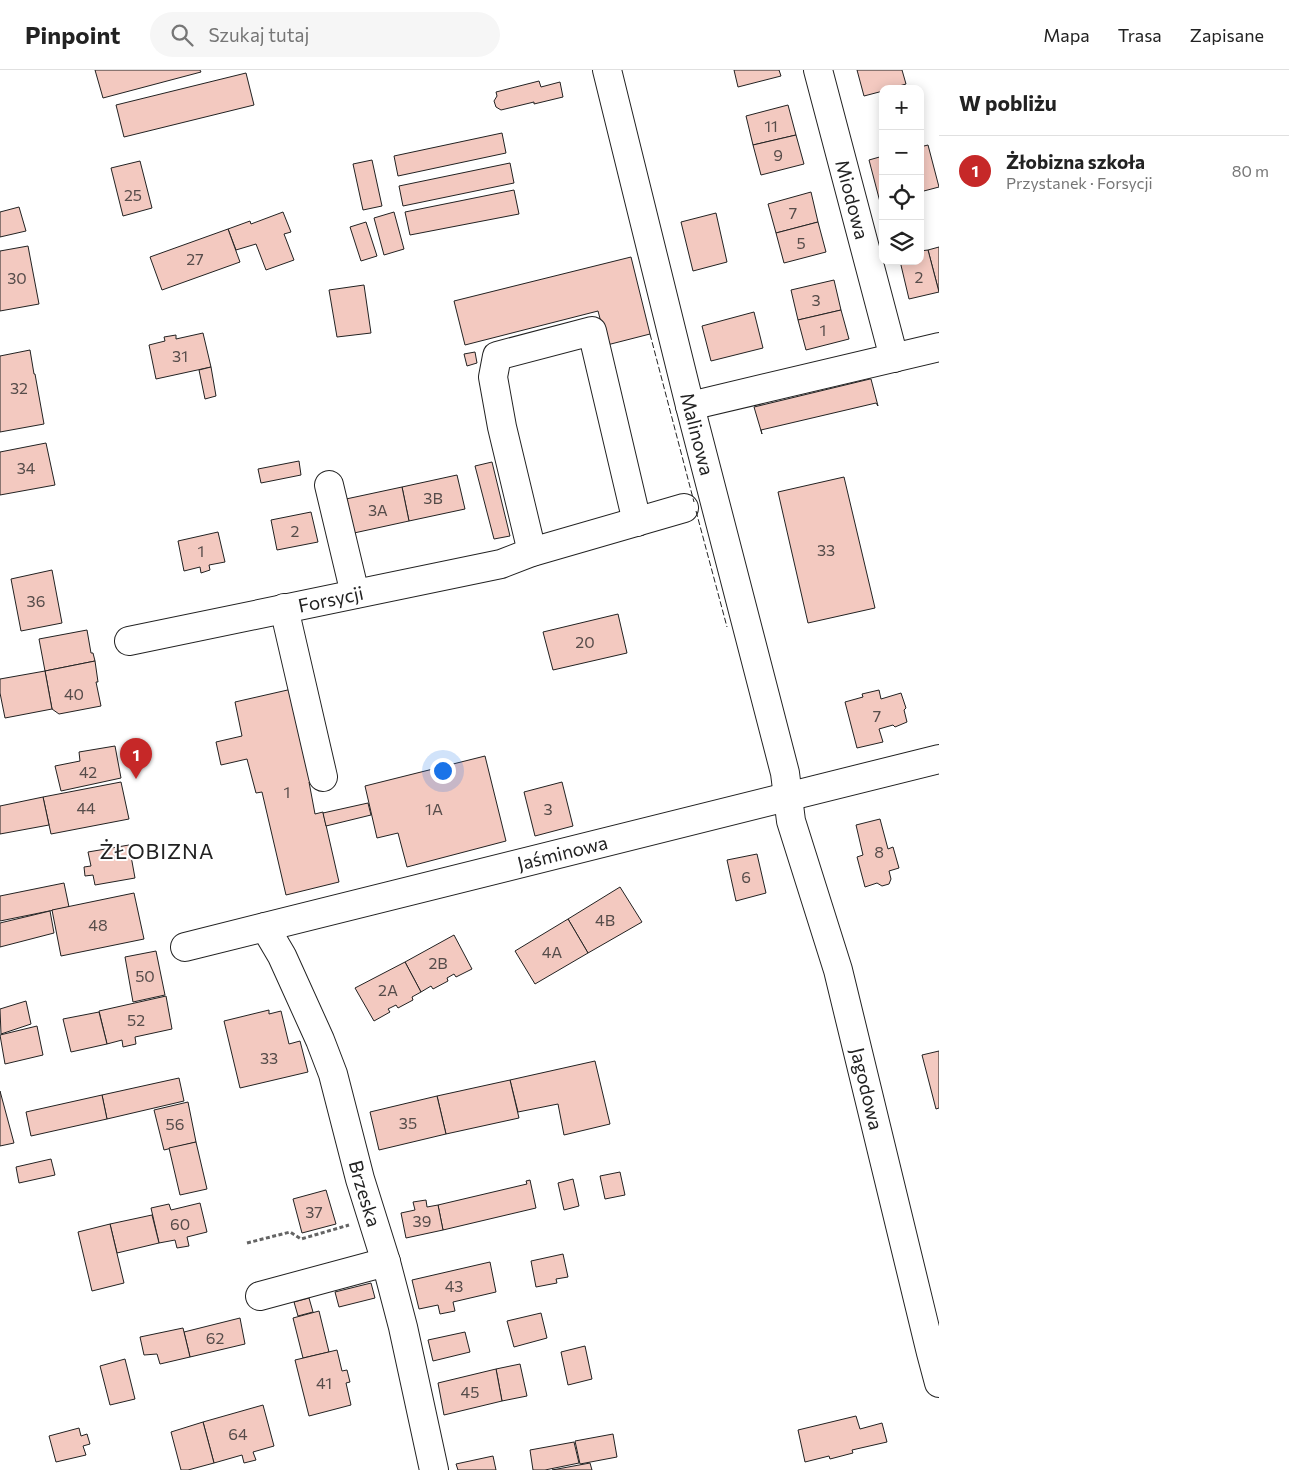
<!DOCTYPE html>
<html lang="pl">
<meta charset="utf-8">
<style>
body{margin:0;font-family:Commissioner,sans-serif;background:#f6f6f6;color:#222}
.controls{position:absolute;right:15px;top:15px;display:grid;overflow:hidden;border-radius:10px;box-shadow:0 2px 12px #0003}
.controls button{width:45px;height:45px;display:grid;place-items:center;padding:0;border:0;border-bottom:1px solid #e0e0e0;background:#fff;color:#222;font:25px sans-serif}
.you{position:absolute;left:442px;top:700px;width:18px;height:18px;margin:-12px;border:4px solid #fff;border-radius:50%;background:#1a73e8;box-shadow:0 0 0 8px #1a73e833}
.badge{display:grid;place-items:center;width:32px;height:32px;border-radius:50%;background:#c62828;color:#fff;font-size:16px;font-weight:700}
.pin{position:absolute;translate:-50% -41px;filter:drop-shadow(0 1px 2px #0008)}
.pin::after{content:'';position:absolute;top:26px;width:18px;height:15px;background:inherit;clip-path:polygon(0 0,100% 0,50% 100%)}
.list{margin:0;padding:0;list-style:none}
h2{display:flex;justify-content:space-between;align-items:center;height:65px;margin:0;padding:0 20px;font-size:21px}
h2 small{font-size:16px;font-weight:400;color:#767676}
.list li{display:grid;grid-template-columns:32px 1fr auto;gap:15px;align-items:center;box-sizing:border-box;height:70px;padding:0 20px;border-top:1px solid #e0e0e0}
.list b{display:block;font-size:19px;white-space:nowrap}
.list p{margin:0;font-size:16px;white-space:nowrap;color:#767676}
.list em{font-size:16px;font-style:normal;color:#767676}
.icon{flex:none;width:28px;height:28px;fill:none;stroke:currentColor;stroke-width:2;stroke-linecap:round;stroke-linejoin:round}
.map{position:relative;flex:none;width:939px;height:1400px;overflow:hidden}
header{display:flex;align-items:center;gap:30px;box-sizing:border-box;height:70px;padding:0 25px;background:#fff;border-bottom:1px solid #e0e0e0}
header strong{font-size:24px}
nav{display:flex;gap:28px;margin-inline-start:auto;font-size:18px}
.search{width:350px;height:45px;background:#f6f6f6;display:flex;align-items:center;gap:12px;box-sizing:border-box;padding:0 18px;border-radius:28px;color:#767676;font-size:19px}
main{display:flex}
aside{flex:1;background:#fff}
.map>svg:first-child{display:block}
</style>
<header>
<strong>Pinpoint</strong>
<div class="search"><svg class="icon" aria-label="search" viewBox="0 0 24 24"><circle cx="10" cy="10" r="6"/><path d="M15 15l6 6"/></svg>Szukaj tutaj</div>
<nav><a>Mapa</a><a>Trasa</a><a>Zapisane</a></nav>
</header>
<main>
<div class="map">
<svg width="939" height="1400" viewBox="0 0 939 1400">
<rect width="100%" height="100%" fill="#fff"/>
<g fill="#f3c9c0" stroke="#222">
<polygon points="95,0 200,0 201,2 103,28"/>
<polygon points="734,0 779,0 781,6 738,17"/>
<polygon points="857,0 902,0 906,14 889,19 883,19 883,21 864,26"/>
<polygon points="246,3 254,35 124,67 116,35"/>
<polygon points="539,11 541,17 560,12 563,27 534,34 534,32 501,40 496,37 494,31 497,26 496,22"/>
<polygon points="788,35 796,65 753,75 746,46"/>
<polygon points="502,63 506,83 398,106 394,86"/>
<polygon points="796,65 804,94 761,105 753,75"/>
<polygon points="928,75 939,117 920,122 920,77"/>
<polygon points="883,86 883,132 880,132 869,90"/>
<polygon points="372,90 382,136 363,140 353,94"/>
<polygon points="140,91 152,138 123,146 111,98"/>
<polygon points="510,93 514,113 403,136 399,116"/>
<polygon points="514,120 519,144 410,165 405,142"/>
<polygon points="811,122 818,152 776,163 768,134"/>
<polygon points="19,137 26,161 0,167 0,142"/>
<polygon points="283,142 291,162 284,164 294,190 266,200 256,174 236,180 228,159 250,151 251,154"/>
<polygon points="394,142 404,179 384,185 374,148"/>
<polygon points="716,143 727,192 693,201 681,152"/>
<polygon points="366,152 377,186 361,191 350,157"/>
<polygon points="818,152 826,182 784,193 776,163"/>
<polygon points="228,159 240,192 162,220 150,187"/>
<polygon points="28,176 39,234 0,241 0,181"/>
<polygon points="939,177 939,222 928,180"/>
<polygon points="928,180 939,222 909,229 900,191 920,191 920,181"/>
<polygon points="631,187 650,264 607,275 598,241 465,275 454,231"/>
<polygon points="834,210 841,240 798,250 791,220"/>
<polygon points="364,215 371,263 337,267 329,220"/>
<polygon points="841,240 849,269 806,280 798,250"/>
<polygon points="754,242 763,278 711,291 702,256"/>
<polygon points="203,263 211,297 156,309 149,275 165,271 164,267 176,265 176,269"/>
<polygon points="30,280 34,304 35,304 44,354 0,362 0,286"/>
<polygon points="475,282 477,293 467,296 464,284"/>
<polygon points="211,297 216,326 205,329 199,300"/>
<polygon points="870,309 871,309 878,336 876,333 761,360 762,364 754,337"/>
<polygon points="46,373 55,415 0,425 0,382"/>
<polygon points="299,391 301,405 261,413 258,399"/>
<polygon points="492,392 510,466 494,469 475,396"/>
<polygon points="457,405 465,439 409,451 402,417"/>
<polygon points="844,407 875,538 808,553 778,422"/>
<polygon points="402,417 409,451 354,463 346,429"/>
<polygon points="311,442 318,472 277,480 271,450"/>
<polygon points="218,462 225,492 209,495 210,500 201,503 200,497 184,501 178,471"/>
<polygon points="52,500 62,553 21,561 11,509"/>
<polygon points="618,544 627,583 553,600 543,562"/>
<polygon points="87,560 91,583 93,583 95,591 45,601 39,569"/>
<polygon points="95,591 98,612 96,612 101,636 59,644 52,639 45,601"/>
<polygon points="45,601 52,639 5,648 0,623 0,609"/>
<polygon points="292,619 314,711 309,712 315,744 323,742 339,812 286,825 262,722 256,723 247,689 221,695 216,672 242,666 235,632"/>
<polygon points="879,620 881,629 901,623 906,638 904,640 907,652 895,657 893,655 879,659 883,672 857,678 845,632 863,627 862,624"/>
<polygon points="115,676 121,708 61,721 55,696 80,691 79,682"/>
<polygon points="485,686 506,771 407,797 398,763 377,768 365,716"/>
<polygon points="121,712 129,749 51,764 43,727"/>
<polygon points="562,712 573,756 535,766 524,722"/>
<polygon points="43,727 49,755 0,764 0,736"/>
<polygon points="368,733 371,745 326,756 323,743"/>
<polygon points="880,749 888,779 893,777 899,798 889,801 891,809 889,814 882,816 877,813 865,817 857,787 863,785 856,755"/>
<polygon points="129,775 135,808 95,815 93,805 85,806 84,797 91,796 88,782"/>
<polygon points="757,784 766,823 736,831 727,790"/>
<polygon points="64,813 69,837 0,851 0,826"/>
<polygon points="620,817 642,852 588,883 568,849"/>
<polygon points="134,823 144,869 61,886 52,840"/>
<polygon points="50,841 54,863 0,877 0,853"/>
<polygon points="568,849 588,883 535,914 515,881"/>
<polygon points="454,865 472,899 456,907 454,904 447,908 448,911 433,919 431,916 421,922 405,892"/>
<polygon points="156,881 165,925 133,932 125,887"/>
<polygon points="405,892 421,922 412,927 413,930 398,938 396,935 388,939 390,942 374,951 355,918"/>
<polygon points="166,926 172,959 135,967 136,974 123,977 122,970 107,974 99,941"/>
<polygon points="26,931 31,954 1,964 0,939"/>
<polygon points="269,940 269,944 281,941 289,974 300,971 308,1002 240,1018 224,951"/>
<polygon points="99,942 107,974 71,982 63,949"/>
<polygon points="37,956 43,985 5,994 0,965"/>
<polygon points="939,981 939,1038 936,1039 922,985"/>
<polygon points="595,991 610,1054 564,1065 558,1034 518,1042 510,1010"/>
<polygon points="179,1008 184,1031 107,1049 102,1025"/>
<polygon points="510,1010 519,1048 446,1064 437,1026"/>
<polygon points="0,1021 14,1073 0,1076"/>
<polygon points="102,1025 107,1049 31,1066 26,1042"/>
<polygon points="437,1026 446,1064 379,1080 370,1042"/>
<polygon points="188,1032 196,1072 164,1080 154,1040"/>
<polygon points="196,1072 207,1119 180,1125 169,1078"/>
<polygon points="51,1089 55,1105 19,1113 16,1097"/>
<polygon points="620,1102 625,1125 605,1129 600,1106"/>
<polygon points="573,1109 579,1136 564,1140 558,1113"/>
<polygon points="530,1110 536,1138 443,1160 438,1135 527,1114 526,1111"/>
<polygon points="326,1120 336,1154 302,1163 293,1129"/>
<polygon points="426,1130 427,1137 438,1135 443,1160 406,1168 401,1143 415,1140 413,1132"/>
<polygon points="200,1133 207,1162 187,1167 189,1176 177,1178 175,1170 159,1173 151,1138 169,1134 171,1140"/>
<polygon points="152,1145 159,1173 117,1183 110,1154"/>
<polygon points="110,1154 124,1213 92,1221 78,1162"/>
<polygon points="563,1184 568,1207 556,1209 557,1213 536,1217 531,1191"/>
<polygon points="490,1192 496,1222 453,1232 455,1241 440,1244 438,1235 419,1239 412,1210"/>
<polygon points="371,1213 375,1228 339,1237 335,1222"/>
<polygon points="309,1228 313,1242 298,1246 294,1232"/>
<polygon points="319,1241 329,1282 303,1288 293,1248"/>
<polygon points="541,1243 547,1268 514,1277 507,1251"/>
<polygon points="240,1248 245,1274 190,1287 184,1262"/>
<polygon points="183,1258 190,1287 160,1294 157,1284 144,1285 140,1267"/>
<polygon points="465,1262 470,1282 433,1291 428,1270"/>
<polygon points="585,1276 592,1309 568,1315 561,1282"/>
<polygon points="337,1280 342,1301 347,1300 350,1312 346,1313 351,1335 309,1346 295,1290"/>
<polygon points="125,1289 135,1329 110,1335 100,1296"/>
<polygon points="520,1294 527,1326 502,1331 496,1299"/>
<polygon points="496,1299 502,1331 444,1345 438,1313"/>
<polygon points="263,1335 274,1376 253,1382 256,1390 244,1393 242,1385 214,1393 203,1352"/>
<polygon points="856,1346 860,1359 882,1353 887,1372 852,1380 853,1383 830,1389 829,1386 805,1392 798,1360"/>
<polygon points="203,1352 214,1393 188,1400 181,1400 171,1362"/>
<polygon points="79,1358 81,1366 87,1364 90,1374 83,1376 86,1385 56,1392 49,1366"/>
<polygon points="613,1364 617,1387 580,1394 575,1371"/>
<polygon points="574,1372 579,1393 545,1400 533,1400 530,1380"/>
<polygon points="493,1386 496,1400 458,1400 456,1394"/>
<polygon points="590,1393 592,1400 552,1400"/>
</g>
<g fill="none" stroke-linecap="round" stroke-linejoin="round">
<g stroke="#222" stroke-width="30">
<g id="minor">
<path id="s1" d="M 607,0 L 690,336 L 785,703 L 791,751 L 838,900 L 931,1283 L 939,1313"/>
<path id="s2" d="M 818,0 L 894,288"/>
<polyline points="690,336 939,277"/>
<polyline points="329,415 355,524"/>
<polyline points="532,482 502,357 493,307 497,286 592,261 637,452"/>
<polyline points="284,538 323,707"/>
<path id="s3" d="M 129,571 L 501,494 L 532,482 L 684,438"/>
<path id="s4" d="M 265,857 L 282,886 L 320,970 L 333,1004 L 360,1109 L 386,1192 L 403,1257 L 434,1400"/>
<path id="s5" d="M 185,877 L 939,689"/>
<polyline points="260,1226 386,1192"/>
</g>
</g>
<polyline stroke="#646464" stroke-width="3" stroke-dasharray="4 2.5" stroke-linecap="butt" points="247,1173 290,1162 301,1169 349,1155"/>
<use href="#minor" stroke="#fff" stroke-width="28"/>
<g stroke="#222" stroke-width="1" stroke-dasharray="6 2.5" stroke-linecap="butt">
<polyline points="650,264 694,432"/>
<polyline points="696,441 727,557"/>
</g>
</g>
<g text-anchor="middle" stroke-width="4" stroke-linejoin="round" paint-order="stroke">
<g font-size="16" fill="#564c4a">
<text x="771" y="62">11</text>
<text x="778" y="91">9</text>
<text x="133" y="131">25</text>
<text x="793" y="149">7</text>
<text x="801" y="179">5</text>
<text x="195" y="195">27</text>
<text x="919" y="213">2</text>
<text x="17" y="214">30</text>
<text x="816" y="236">3</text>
<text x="823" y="266">1</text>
<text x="180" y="292">31</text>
<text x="19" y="324">32</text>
<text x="26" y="404">34</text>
<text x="433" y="434">3B</text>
<text x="378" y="446">3A</text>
<text x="295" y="467">2</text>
<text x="826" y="486">33</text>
<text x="201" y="487">1</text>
<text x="36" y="537">36</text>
<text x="585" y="578">20</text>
<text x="74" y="630">40</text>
<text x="877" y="652">7</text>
<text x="88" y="708">42</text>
<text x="287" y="728">1</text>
<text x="86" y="744">44</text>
<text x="434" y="745">1A</text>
<text x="548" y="745">3</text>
<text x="879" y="788">8</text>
<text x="746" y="813">6</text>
<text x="605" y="856">4B</text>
<text x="98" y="861">48</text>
<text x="552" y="888">4A</text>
<text x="438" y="899">2B</text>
<text x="145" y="912">50</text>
<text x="388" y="926">2A</text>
<text x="136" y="956">52</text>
<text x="269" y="994">33</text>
<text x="408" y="1059">35</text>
<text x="175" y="1060">56</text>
<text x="314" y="1148">37</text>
<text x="422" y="1157">39</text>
<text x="180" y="1160">60</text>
<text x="454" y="1222">43</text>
<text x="215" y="1274">62</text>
<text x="324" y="1319">41</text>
<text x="470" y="1328">45</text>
<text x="238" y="1370">64</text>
</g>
<g font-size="19" fill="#222" stroke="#fff">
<text dy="7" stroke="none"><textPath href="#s2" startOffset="134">Miodowa</textPath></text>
<text dy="7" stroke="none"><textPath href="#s1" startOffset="375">Malinowa</textPath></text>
<text dy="7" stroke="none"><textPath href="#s3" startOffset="206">Forsycji</textPath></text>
<text dy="7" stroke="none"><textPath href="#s5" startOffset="389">Jaśminowa</textPath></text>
<text dy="7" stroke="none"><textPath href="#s1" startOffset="1052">Jagodowa</textPath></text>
<text dy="7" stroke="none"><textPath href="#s4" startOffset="286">Brzeska</textPath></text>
</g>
<g font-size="21" letter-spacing="1" fill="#222" stroke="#fff">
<text x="157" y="789">ŻŁOBIZNA</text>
</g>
</g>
</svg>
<div class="controls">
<button>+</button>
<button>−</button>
<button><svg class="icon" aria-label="locate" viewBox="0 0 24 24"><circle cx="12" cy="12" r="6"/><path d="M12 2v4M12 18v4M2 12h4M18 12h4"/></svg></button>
<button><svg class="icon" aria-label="layers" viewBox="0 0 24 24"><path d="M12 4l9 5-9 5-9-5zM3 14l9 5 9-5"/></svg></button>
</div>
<div class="you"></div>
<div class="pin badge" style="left:136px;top:709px">1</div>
</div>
<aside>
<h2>W pobliżu<small></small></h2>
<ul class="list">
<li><span class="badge">1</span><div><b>Żłobizna szkoła</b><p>Przystanek · Forsycji</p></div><em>80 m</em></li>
</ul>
</aside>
</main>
